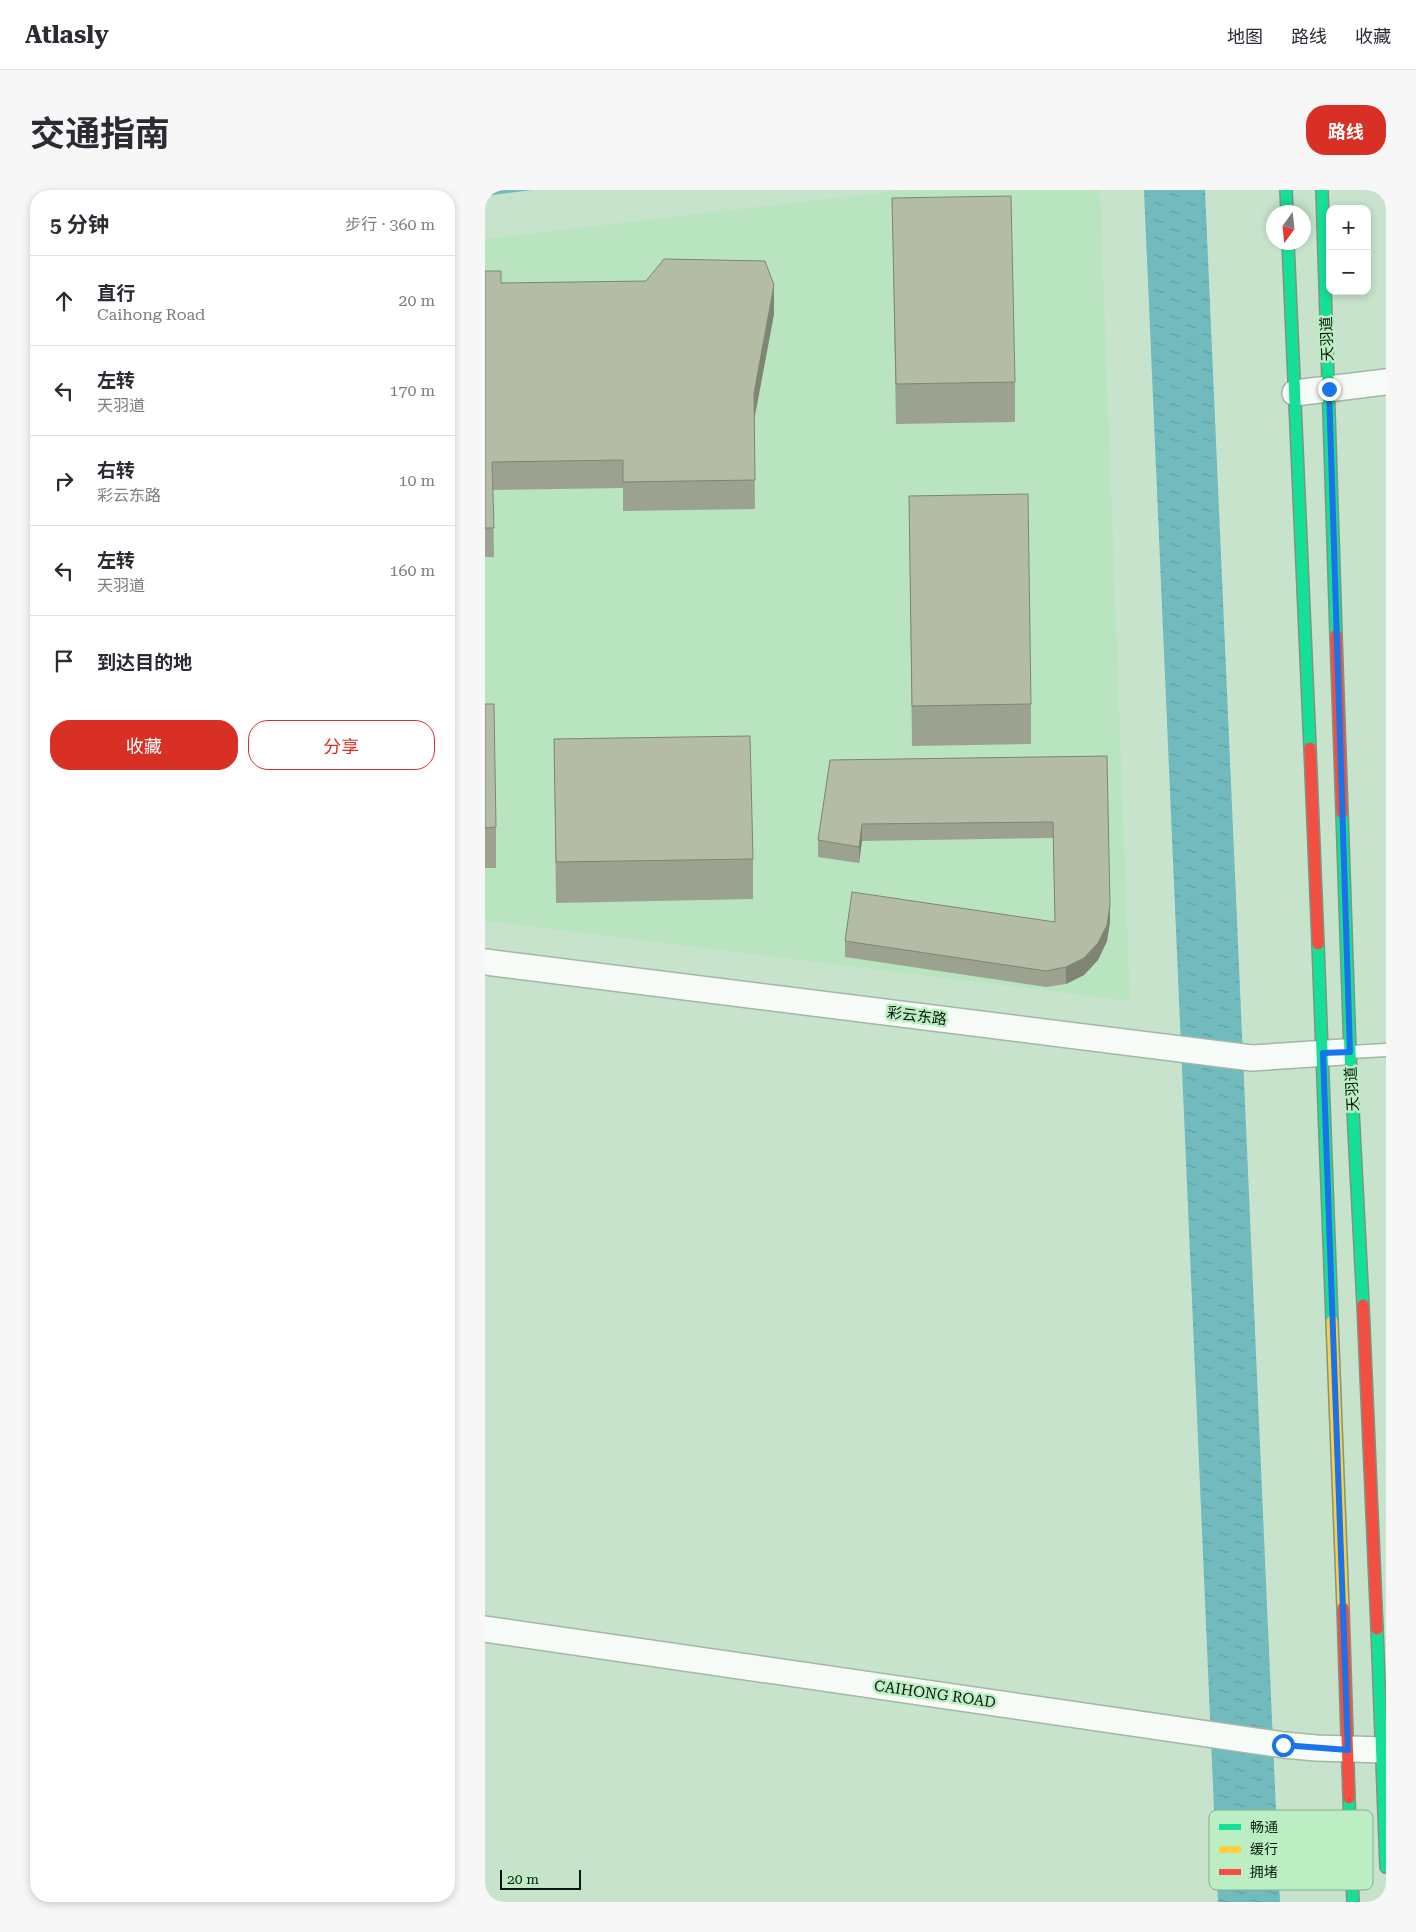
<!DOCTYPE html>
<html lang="zh">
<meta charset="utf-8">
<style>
body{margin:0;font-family:"Roboto Serif","Noto Sans SC",serif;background:#f7f7f7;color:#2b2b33}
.controls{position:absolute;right:15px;top:15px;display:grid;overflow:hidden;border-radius:10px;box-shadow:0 2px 8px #0003}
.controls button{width:45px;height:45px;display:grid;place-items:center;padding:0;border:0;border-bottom:1px solid #e1e1e2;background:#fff;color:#2b2b33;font:25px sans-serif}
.compass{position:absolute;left:781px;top:15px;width:45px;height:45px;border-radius:50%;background:#fff;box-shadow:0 2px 8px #0003;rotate:195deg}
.scale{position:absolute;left:15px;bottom:12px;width:81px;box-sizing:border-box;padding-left:5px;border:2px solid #06190a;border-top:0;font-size:14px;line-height:18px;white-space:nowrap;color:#06190a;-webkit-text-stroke:4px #bceec4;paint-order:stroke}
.stop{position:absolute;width:15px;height:15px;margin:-11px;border:4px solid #1a73e8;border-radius:50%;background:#fff}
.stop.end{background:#1a73e8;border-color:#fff;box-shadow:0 1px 5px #0008}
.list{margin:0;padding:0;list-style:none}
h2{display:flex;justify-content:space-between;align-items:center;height:65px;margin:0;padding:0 20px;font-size:21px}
h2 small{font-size:16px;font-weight:400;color:#7c7c81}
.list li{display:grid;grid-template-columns:32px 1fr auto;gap:15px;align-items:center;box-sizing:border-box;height:90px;padding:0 20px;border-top:1px solid #e1e1e2}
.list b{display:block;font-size:19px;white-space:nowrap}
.list p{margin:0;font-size:16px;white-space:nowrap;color:#7c7c81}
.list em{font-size:16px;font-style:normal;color:#7c7c81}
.actions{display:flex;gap:10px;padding:15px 20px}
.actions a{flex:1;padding:11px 0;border:1px solid #d93025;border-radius:20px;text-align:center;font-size:18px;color:#d93025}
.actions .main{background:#d93025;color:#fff}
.icon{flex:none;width:28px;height:28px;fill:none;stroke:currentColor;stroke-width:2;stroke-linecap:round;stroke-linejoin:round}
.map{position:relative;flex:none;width:901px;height:1712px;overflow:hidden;border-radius:20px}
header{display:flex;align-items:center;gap:30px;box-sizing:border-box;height:70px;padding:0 25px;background:#fff;border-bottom:1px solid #e1e1e2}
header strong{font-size:24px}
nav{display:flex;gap:28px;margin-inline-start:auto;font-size:18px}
.intro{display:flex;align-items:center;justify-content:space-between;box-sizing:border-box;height:120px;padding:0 30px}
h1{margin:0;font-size:35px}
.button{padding:12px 22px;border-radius:20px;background:#d93025;color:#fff;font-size:18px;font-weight:700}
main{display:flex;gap:30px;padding:0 30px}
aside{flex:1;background:#fff;border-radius:20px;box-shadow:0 2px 8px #0003}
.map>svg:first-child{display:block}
</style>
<header>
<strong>Atlasly</strong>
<nav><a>地图</a><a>路线</a><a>收藏</a></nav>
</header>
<div class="intro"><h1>交通指南</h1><a class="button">路线</a></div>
<main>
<aside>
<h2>5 分钟<small>步行 · 360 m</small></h2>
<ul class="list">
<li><svg class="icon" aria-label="ahead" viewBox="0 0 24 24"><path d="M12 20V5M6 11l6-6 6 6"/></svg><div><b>直行</b><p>Caihong Road</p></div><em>20 m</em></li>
<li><svg class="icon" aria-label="left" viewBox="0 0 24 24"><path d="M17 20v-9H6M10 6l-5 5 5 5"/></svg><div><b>左转</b><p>天羽道</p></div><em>170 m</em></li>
<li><svg class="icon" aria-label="right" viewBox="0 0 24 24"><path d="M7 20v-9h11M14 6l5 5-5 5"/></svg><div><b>右转</b><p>彩云东路</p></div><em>10 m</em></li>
<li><svg class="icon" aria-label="left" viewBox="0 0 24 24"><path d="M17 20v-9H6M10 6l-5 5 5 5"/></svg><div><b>左转</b><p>天羽道</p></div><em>160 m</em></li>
<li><svg class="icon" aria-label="arrive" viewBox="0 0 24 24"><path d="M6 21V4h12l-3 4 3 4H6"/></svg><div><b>到达目的地</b></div></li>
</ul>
<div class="actions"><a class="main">收藏</a><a>分享</a></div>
</aside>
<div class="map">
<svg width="901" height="1712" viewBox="0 0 901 1712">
<defs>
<pattern id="water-ripples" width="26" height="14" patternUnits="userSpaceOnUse" patternTransform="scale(1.25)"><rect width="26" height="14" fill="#71babd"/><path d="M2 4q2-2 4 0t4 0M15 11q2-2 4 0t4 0" fill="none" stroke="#609fa1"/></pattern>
</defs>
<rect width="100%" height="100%" fill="#c7e3cc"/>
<polygon fill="#b8e5c0" points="419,0 615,0 645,811 0,731 0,49"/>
<g fill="url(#water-ripples)">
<polygon points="0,0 47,0 0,6"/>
<polygon points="659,0 720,0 795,1712 733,1712"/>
</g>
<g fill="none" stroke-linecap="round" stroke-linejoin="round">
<g stroke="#a2b7a6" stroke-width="15">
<polyline id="lane" points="865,862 901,860"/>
</g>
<g stroke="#a2b7a6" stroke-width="28">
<g id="street">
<polyline points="810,203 901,192"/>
<polyline points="0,772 767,868 858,862"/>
<polyline points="0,1439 799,1555 831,1558 901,1560"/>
</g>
</g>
<g stroke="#7c9682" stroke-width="14">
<g id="fast">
<polyline points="801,0 802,22"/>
<polyline points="837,0 851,445"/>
<polyline points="803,52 825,558"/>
<polyline points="857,623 865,862 878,1115"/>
<polyline points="833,754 847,1131"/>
<polyline points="892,1439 901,1677"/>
<polyline points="864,1608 868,1712"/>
</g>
</g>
<g stroke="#7c9682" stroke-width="14">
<polyline id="slow" points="847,1131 858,1418"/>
</g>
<g stroke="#7c9682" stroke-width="14">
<g id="jam">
<polyline points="851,445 857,623"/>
<polyline points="825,558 833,754"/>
<polyline points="878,1115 892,1439"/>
<polyline points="858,1418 864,1608"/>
</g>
</g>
<use href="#lane" stroke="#f7fbf7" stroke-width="12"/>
<use href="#street" stroke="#f7fbf7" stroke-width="25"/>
<use href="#fast" stroke="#16e098" stroke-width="11"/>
<use href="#slow" stroke="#ffcf43" stroke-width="11"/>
<use href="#jam" stroke="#f24e42" stroke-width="11"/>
</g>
<g fill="#9ca28f">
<polygon points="407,8 530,192 530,232 411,234"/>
<polygon points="0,81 16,93 161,91 289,124 269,228 270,319 138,321 138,298 8,300 9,367 0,367"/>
<polygon points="424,306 546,514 546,554 427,556"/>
<polygon points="0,514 11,637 11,678 0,678"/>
<polygon points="69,549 268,669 268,709 71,713"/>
<polygon points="622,566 625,732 622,751 613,770 599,785 581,794 561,797 360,767 360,751 570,732 568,648 377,651 374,673 333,667 333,650 345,570"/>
</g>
<g fill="#7f8474">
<polygon points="289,95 289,124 269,231 269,203"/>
<polygon points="377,634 377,651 374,673 374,657"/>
<polygon points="625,715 625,732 622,751 613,770 599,785 581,794 581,777"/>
</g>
<g fill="#b5bca6" stroke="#7f8474">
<polygon points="526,6 530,192 411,194 407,8"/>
<polygon points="179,69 280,71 289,95 269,203 270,290 138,292 138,270 7,272 9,338 0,338 0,81 16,81 16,93 161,91"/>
<polygon points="543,304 546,514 427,516 424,306"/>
<polygon points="0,514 9,514 11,637 0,638"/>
<polygon points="265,546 268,669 71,672 69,549"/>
<polygon points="622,566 625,715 622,735 613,753 599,768 581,777 561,781 360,751 367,702 570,732 568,632 377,634 374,657 333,650 345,570"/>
</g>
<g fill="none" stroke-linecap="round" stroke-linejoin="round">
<polyline stroke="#1a73e8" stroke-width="6" points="798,1555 863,1560 838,863 865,862 844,199"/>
</g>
<g text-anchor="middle" stroke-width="5" stroke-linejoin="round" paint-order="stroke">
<g font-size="15" fill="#06190a" stroke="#bceec4">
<text transform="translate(842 149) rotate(-92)" y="5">天羽道</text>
<text transform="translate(432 826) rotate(7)" y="5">彩云东路</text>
<text transform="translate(867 899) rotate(-93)" y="5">天羽道</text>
<text transform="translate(450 1504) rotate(8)" y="5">CAIHONG ROAD</text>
</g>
</g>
<rect x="724" y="1620" width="164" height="80" rx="8" fill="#bceec4" stroke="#85ae8c" stroke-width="1"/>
<rect x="734" y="1634" width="22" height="6" fill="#16e098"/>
<rect x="734" y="1656" width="22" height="7" fill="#ffcf43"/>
<rect x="734" y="1679" width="22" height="6" fill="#f24e42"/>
<g font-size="14" fill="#06190a">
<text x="765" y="1642">畅通</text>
<text x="765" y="1664">缓行</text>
<text x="765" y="1687">拥堵</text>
</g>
</svg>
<div class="controls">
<button>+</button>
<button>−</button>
</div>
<svg class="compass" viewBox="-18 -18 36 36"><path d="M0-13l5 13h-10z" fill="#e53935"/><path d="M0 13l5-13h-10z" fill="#7c7c81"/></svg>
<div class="scale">20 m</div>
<div class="stop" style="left:798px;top:1555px"></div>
<div class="stop end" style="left:844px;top:199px"></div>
</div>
</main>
